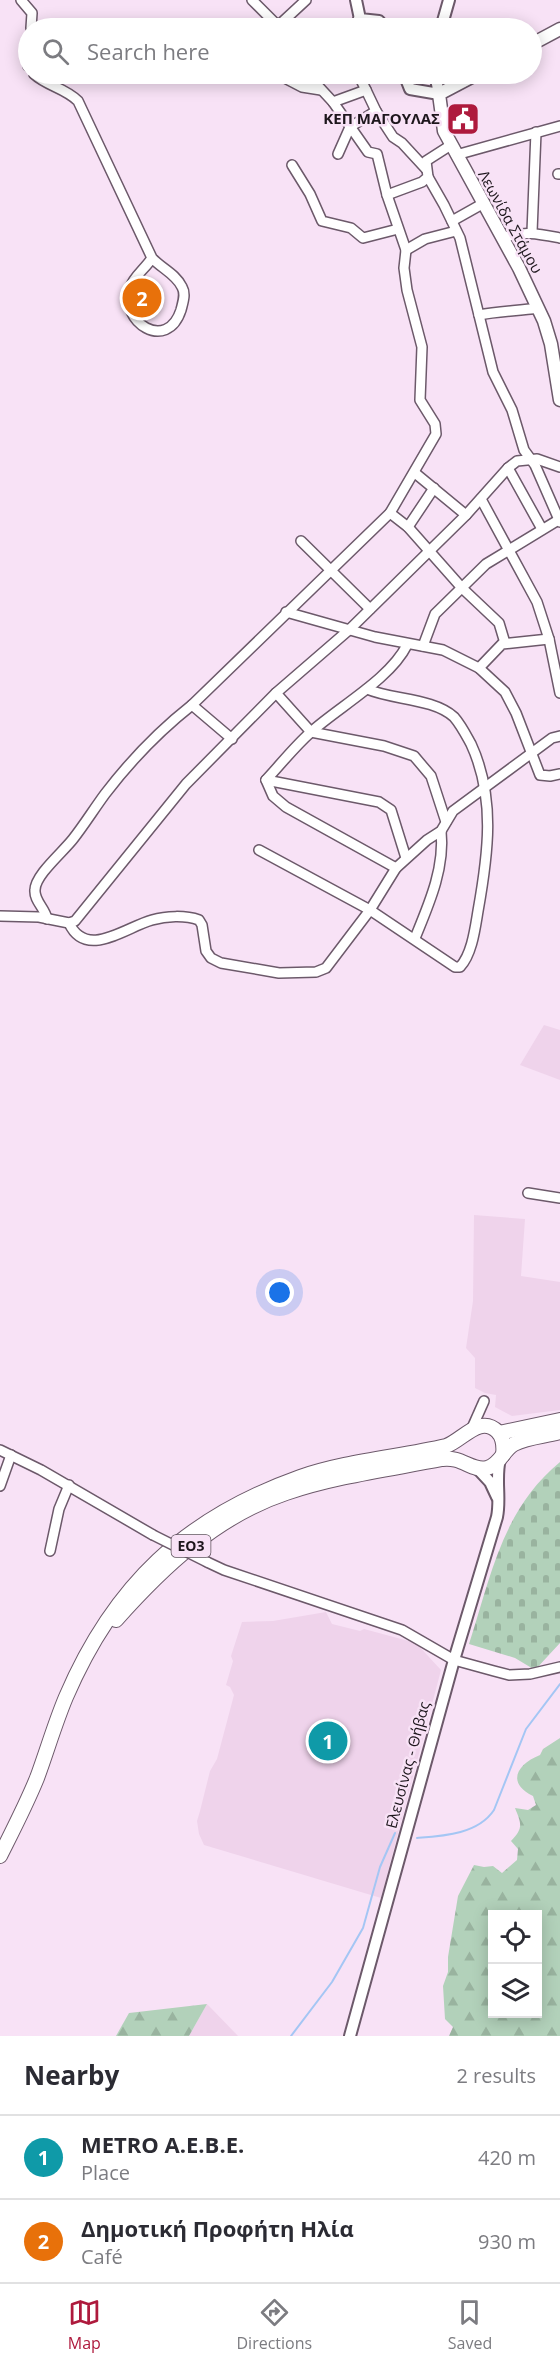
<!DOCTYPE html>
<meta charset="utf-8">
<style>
body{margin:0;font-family:"Open Sans",sans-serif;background:#f7f7f7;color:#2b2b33}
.controls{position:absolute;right:18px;bottom:18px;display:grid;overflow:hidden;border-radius:0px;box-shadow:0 3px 15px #0003}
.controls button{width:54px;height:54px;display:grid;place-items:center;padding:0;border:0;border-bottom:2px solid #e1e1e2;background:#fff;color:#2b2b33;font:30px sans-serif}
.you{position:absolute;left:280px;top:1293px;width:21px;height:21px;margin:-15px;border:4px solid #fff;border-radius:50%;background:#1a73e8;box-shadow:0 0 0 9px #1a73e833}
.badge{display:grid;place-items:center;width:39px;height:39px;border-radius:50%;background:#ae1a3d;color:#fff;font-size:20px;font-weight:700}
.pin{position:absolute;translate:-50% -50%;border:3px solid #fff;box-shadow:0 2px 6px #0006}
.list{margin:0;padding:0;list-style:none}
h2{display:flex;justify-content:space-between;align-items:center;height:78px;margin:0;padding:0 24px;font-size:26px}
h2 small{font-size:20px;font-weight:400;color:#7c7c81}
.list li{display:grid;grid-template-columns:39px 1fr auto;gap:18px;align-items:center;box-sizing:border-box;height:84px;padding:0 24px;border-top:2px solid #e1e1e2}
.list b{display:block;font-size:22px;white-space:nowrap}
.list p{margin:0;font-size:20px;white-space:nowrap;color:#7c7c81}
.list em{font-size:20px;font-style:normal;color:#7c7c81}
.icon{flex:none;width:33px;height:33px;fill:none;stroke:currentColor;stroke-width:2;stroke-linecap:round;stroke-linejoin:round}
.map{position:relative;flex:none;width:560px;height:2036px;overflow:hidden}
.search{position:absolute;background:#fff;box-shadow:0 3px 15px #0003;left:18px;right:18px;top:18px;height:66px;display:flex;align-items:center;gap:15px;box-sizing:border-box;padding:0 21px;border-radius:33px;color:#7c7c81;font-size:22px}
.sheet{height:246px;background:#fff}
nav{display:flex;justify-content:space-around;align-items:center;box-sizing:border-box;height:84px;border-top:2px solid #e1e1e2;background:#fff;font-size:16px;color:#7c7c81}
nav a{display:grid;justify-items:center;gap:3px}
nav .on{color:#ae1a3d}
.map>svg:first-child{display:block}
</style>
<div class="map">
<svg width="560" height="2036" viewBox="0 0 560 2036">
<defs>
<pattern id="forest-firs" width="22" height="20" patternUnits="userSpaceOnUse" patternTransform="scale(1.5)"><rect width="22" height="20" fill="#b2d1ba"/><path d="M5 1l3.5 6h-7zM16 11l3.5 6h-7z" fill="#99b39f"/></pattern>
<pattern id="cemetery-stones" width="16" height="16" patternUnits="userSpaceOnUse" patternTransform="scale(1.5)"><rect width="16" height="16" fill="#b2d1ba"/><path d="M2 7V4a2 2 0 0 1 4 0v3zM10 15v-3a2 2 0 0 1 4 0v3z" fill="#99b39f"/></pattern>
</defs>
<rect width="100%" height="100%" fill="#f8e2f6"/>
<g fill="#efd3eb">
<polygon points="544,1025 560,1030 560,1080 520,1065"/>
<polygon points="474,1215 525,1219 521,1276 560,1282 560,1410 512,1416 495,1407 496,1395 485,1393 475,1388 475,1358 466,1348 473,1301"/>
<polygon points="326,1612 332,1624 360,1631 364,1629 416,1643 441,1670 381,1898 204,1845 199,1834 197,1821 200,1811 210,1771 217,1759 234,1695 230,1687 226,1685 233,1661 231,1656 242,1622 273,1621"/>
<polygon points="207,2004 238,2036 189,2036"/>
</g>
<g fill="url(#forest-firs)" fill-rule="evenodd">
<path d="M 560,1738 L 560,2036 L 449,2036 L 453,2027 L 445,2019 L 443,1986 L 448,1972 L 448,1957 L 458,1896 L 474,1865 L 484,1867 L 493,1866 L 502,1873 L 517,1860 L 518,1849 L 511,1841 C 524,1828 521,1823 515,1808 L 528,1810 L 536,1805 L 533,1796 C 506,1783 517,1764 540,1755 L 543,1749 ZM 492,1914 L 538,1914 L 538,2014 L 492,2014 Z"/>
<polygon points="207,2004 189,2036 116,2036 129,2013"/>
</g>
<path fill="url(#cemetery-stones)" d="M 560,1462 L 560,1643 L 535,1670 L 515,1658 L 469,1644 C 491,1576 502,1510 560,1462 Z"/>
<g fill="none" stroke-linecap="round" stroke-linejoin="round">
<g stroke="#a4c6f4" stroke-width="2">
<path d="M 417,1838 C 444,1836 478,1834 494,1810 L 526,1729 L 560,1684"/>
<polyline points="291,2036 332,1982 363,1928 380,1867 395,1833"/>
</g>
<g stroke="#6c596a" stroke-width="12">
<g id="minor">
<polyline points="21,0 32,13 31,28"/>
<polyline points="252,0 280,28"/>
<polyline points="278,26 306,0"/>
<polyline points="353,28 359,18"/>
<polyline points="28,40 27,54 28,66"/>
<path d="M 34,74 C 47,86 65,88 78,101 L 152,258 C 161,268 176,274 182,287 C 186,294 183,302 181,310 C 167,353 119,322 130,288 C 133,277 145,269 152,258"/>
<polyline points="277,74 302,87 321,90"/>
<polyline points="366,90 376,111 393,137 402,143 426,169"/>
<polyline points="333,102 366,90 358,74"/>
<polyline points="338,154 350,127 376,111"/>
<polyline points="456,155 560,126"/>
<polyline points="292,165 310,194 322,221 351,228 363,238 398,229"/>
<polyline points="558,174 560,174"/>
<polyline points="428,177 444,205 460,238 493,372 512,410 524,450 535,465 560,522"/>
<polyline points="387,195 422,182 428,177 426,161 451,145"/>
<polyline points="452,221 484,203"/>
<polyline points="532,232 536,132"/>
<path d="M 503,238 C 523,230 540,234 560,238"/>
<polyline points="406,250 425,239 456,231"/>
<path d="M 479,315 C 499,311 518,311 538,308"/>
<polyline points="508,468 542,529"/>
<polyline points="415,473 466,515"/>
<polyline points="481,499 537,602 549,639 560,693"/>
<polyline points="390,513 408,527 462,588 499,623 505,643"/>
<polyline points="408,527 434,488"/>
<polyline points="301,541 370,609"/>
<polyline points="286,612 375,637 443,650 479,668 505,692 516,713 540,775 550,776 560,774"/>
<polyline points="423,646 435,614 486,564 560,519"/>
<polyline points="479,668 502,644 549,639"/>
<polyline points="276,693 311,732 384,746 414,756 431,776 446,822"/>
<polyline points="192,705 232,739"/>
<polyline points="266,780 379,802 391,810 406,858"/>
<path d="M 259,850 L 370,910 L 455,967 L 460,967 C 472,954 475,929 478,911 C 488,855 496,798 471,744 C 466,735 461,725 454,717 C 433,698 392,700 367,689"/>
<path d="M 396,868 L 286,807 L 273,796 L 266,780 C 281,764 295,746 311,732 C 340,706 390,679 407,645"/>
<polyline points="0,916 39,917 69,923 75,921 186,784 276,693 350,629 466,515 508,468 517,461 537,459 560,467"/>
<path d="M 47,919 C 45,908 34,901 35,890 C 35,875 63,852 73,839 C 84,825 94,809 105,794 C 131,760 159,731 192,705 L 390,513 L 436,434 L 435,424 L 420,400 L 422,347 L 407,290 L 404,268 L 406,250 L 387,195 L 377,154 L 368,152 L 333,102 L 307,74"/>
<path d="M 69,923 C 86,960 126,927 152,920 C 166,916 185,915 199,920 L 202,925 L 206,951 L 211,958 L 221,963 L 279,973 L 316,972 L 326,968 L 370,910 L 396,868 L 427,840 L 441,831 L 453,811 L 552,738 L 560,736"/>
<path d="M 415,938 C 429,904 445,868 441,831"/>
<polyline points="528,1193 560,1198"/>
<polyline points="472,1428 484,1401"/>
<polyline points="0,1450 41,1470 153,1535"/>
<polyline points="0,1486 11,1455"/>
<polyline points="50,1551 59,1509 69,1485"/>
<polyline points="207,1562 224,1570 402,1630 454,1660 494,1671 509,1675 530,1674 560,1667"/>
</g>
</g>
<g stroke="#6c596a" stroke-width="14">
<g id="tertiary">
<polyline points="356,0 360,19 379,21 385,28"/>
<polyline points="441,28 449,0"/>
<polyline points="404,74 410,89 439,94 435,74"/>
<polyline points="477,1468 490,1482 497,1497"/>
<path d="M 350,2036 L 454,1660 L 497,1517 C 501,1498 495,1478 500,1459"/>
</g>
</g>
<g stroke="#6c596a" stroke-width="15">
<g id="secondary">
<polyline points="532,44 560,29"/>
<polyline points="477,74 439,94 444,131 519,268 544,321 551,344 560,400"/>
</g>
</g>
<g stroke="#6c596a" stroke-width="16">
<g id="primary">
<polyline points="499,1433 560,1420"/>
<path d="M 116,1620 C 163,1567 217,1516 286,1493 C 336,1476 391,1469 442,1459 C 462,1456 472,1472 487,1468 C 500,1465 503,1450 514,1444 C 527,1437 546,1436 560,1432"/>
<path d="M 0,1856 C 13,1830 26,1805 37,1778 C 47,1751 55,1723 66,1697 C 114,1585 185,1518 300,1477 C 346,1461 398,1457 446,1446 C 463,1440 480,1414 498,1432 C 504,1439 504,1447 503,1455"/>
</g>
</g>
<use href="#minor" stroke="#fff" stroke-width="9"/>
<use href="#tertiary" stroke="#fff" stroke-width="10"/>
<use href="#secondary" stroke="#fff" stroke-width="12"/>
<use href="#primary" stroke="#fff" stroke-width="14"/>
<g stroke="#6c596a" stroke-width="12" stroke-linecap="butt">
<polyline id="minor-bridge" points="153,1535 207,1562"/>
</g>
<use href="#minor-bridge" stroke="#fff" stroke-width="9"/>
</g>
<defs>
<g id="civic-square" transform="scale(1.725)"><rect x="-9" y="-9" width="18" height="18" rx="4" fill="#ae1a3d" stroke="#f8e2f6"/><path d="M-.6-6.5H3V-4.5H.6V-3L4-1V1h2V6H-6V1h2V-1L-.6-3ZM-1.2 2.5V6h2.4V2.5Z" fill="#fff"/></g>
</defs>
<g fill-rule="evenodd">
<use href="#civic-square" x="463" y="119"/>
</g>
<g text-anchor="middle" stroke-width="5" stroke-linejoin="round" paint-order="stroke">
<rect fill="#f8e2f6" stroke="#5f535d" stroke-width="1.5" x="171.5" y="1535" width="39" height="22" rx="4.5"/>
<g font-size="14" font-weight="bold" fill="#1d161c">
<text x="191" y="1551">ΕΟ3</text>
</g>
<g font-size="15" font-weight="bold" fill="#1d161c" stroke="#f8e2f6" text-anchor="end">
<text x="440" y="124">ΚΕΠ ΜΑΓΟΥΛΑΣ</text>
</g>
<g font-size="15" fill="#1d161c" stroke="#f8e2f6">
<text transform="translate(510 222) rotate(61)" y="5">Λεωνίδα Στάμου</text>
<text transform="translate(408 1765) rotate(-75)" y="5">Ελευσίνας - Θήβας</text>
</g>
</g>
</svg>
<div class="controls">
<button><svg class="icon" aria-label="locate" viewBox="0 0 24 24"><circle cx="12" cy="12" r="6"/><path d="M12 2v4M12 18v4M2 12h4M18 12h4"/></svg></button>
<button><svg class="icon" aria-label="layers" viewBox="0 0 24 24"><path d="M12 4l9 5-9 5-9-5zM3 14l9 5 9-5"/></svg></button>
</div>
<div class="you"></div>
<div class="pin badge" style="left:328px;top:1741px;background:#0f9aa8">1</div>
<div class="pin badge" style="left:142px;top:298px;background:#e8710a">2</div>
<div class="search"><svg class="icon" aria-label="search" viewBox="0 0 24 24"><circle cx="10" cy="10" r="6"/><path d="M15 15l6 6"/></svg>Search here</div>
</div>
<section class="sheet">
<h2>Nearby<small>2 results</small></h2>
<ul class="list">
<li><span class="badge" style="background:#0f9aa8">1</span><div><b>METRO Α.Ε.Β.Ε.</b><p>Place</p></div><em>420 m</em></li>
<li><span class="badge" style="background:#e8710a">2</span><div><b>Δημοτική Προφήτη Ηλία</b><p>Café</p></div><em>930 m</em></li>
</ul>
</section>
<nav>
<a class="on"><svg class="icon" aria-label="map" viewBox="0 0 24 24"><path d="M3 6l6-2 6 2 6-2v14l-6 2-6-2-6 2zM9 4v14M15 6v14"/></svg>Map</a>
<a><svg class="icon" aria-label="directions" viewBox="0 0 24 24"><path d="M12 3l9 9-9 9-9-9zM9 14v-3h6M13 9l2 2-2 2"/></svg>Directions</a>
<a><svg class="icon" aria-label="saved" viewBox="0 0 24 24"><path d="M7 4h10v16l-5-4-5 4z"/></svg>Saved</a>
</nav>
